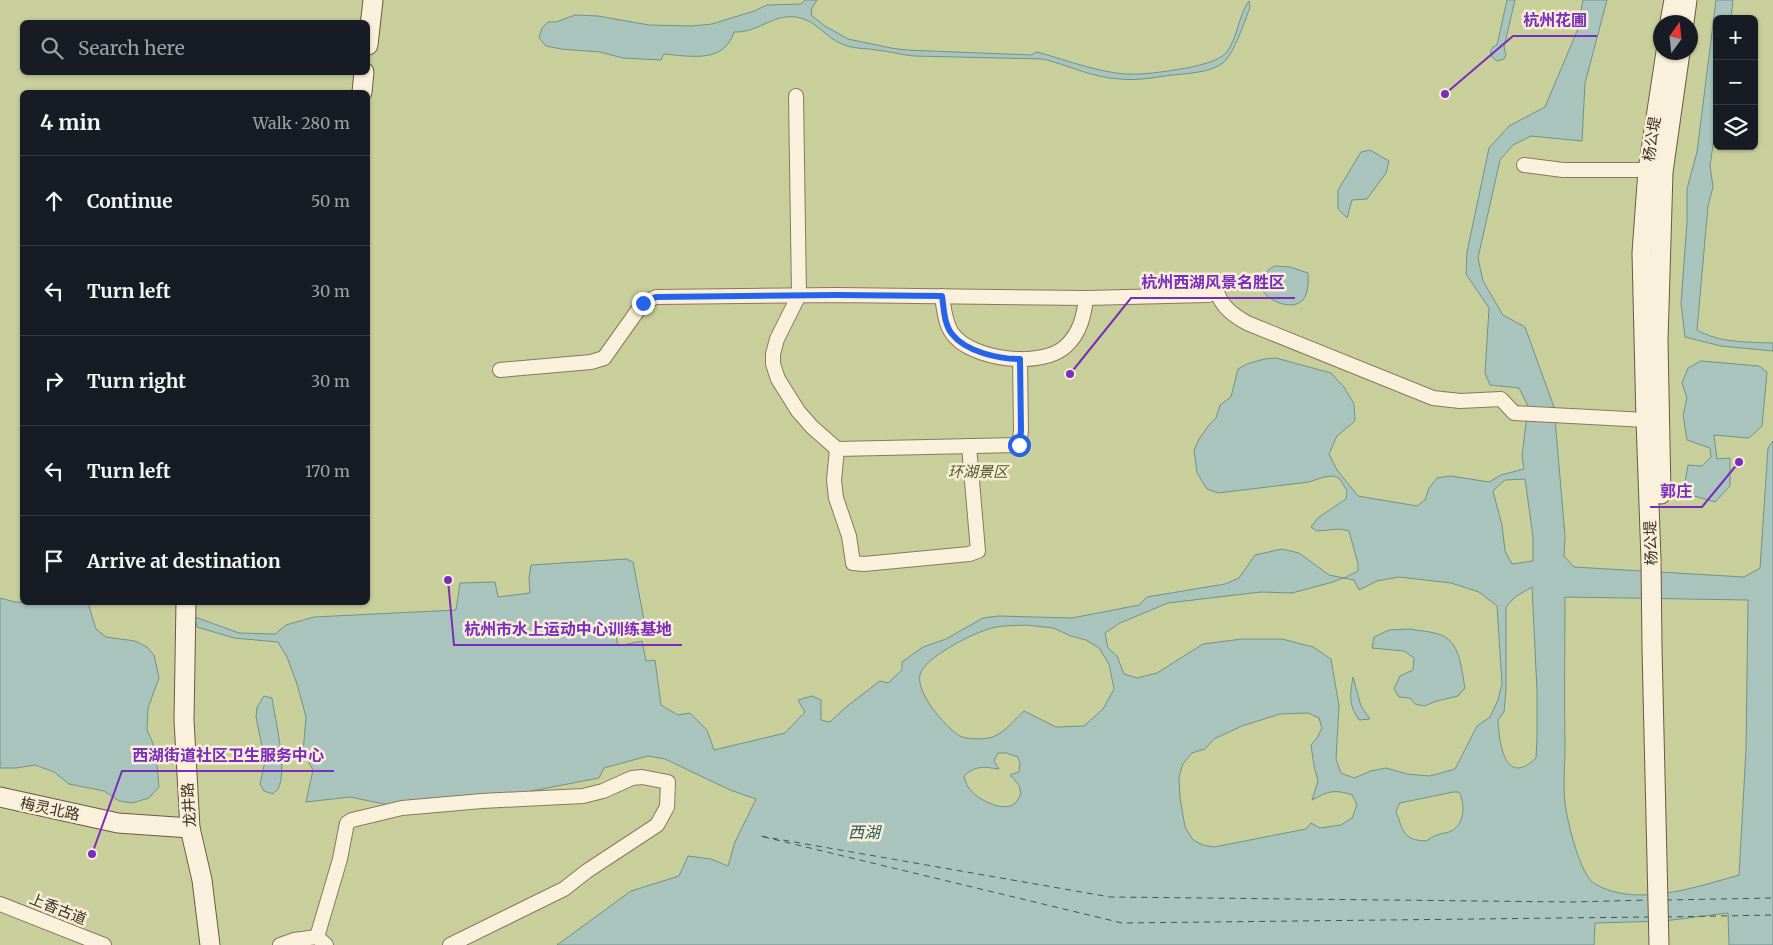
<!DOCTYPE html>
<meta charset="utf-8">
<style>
body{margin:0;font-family:Merriweather,"Noto Sans SC",serif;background:#242831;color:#f1f3f6}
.controls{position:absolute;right:15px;top:15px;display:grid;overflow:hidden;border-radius:8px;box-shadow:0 1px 4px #0004}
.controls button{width:45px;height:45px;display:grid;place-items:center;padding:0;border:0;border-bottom:1px solid #363941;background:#171b24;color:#f1f3f6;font:25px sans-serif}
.compass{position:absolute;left:1653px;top:15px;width:45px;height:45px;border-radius:50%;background:#171b24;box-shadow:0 1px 4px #0004;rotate:15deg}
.stop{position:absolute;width:15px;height:15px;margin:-11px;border:4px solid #2563eb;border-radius:50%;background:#fff}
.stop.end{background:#2563eb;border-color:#fff;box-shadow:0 1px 5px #0008}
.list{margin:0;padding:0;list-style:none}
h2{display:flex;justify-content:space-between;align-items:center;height:65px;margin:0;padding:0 20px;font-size:21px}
h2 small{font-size:16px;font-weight:400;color:#9ea1a6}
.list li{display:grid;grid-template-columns:32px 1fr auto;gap:15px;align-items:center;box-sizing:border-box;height:90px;padding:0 20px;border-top:1px solid #363941}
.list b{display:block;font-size:19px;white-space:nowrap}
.list em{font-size:16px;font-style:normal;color:#9ea1a6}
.icon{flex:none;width:28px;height:28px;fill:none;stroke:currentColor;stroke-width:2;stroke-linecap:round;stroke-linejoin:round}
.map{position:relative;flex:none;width:1773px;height:945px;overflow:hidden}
.search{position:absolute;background:#171b24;box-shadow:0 1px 4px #0004;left:20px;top:20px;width:350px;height:55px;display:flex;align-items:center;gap:12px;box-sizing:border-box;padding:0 18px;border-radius:8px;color:#9ea1a6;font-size:19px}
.panel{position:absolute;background:#171b24;box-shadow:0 1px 4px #0004;left:20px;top:90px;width:350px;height:515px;border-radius:8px}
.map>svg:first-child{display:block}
</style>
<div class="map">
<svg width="1773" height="945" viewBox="0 0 1773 945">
<rect width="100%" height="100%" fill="#f0e4c8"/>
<path fill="#c9cf9b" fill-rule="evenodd" d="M 0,0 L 1773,0 L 1773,945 L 0,945 ZM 1717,19 L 1754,19 L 1754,146 L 1717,146 ZM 22,22 L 368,22 L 368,72 L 22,72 ZM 1660,22 L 1690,22 L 1690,52 L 1660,52 ZM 22,92 L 368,92 L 368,602 L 22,602 Z"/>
<g fill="#a9c4bc" stroke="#6f938a" fill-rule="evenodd">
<path d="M 805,0 L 817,0 L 812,8 L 811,15 L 825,26 L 848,39 L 891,48 L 906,50 L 1031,55 L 1037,52 C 1062,59 1101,73 1126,74 C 1147,75 1167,71 1187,68 C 1197,66 1219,61 1226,53 C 1238,38 1238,16 1249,1 L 1250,7 C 1245,21 1234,53 1224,62 C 1211,73 1189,73 1173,75 C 1155,77 1138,81 1120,79 C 1093,78 1068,65 1043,59 L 914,56 C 901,55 889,51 876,50 C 864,48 853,49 842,44 C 824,37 817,20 796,17 C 772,14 758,33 734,32 C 724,64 690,56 664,54 L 661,60 L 623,58 L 600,52 L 561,49 L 546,46 L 539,38 L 542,28 L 548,22 L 556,22 L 575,15 L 598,16 L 649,25 L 691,26 L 712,24 L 754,11 L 767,5 L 801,4 Z"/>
<path d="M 1507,0 L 1515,0 L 1504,47 L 1506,55 L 1504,59 L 1497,61 L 1492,57 C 1489,51 1491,47 1497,45 Z"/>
<path d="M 1583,0 L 1607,0 L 1585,83 L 1582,141 L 1531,136 L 1513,145 L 1500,160 L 1478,258 L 1483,281 L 1503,315 L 1525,327 L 1554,407 L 1565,536 L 1564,556 L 1574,567 L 1744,577 L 1760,568 L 1768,448 L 1773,441 L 1773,945 L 1729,945 L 1728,913 L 1664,921 L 1595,923 L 1594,945 L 557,945 L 631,891 L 679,876 L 688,856 L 711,859 L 728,866 L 735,842 L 756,799 L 730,790 L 665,759 L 648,756 L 604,768 L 599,778 L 526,792 L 389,805 L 350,797 L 306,802 L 313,770 L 303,752 L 306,717 L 297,684 L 287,657 L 278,642 L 234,638 L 197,627 L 195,617 L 239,633 L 275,634 L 286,625 L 314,617 L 456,610 L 460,583 L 495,582 L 498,597 L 530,593 L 529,578 L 531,565 L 626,559 L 633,562 L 644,620 L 614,626 L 618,646 L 642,641 L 646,661 L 655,660 L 661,705 L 678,715 L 690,713 L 707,730 L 714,750 L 785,733 L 805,712 L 798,700 L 812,696 L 821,700 L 821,720 L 830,722 L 846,707 L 880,681 L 888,683 L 902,670 L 902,662 L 923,647 L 946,639 L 983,618 L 998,616 L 1072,618 L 1139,605 L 1147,597 L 1225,584 L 1239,578 L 1255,555 L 1282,549 L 1299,553 L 1329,575 L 1344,578 L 1358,571 L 1358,564 L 1349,531 L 1340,529 L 1317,531 L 1311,527 L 1319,517 L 1346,499 L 1347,491 L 1340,479 L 1334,476 L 1324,477 L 1309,482 L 1218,493 L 1207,489 L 1197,473 L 1194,450 L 1199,439 L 1209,425 L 1216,418 L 1220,405 L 1231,397 L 1238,369 L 1247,364 L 1264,359 L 1276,358 L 1331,373 L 1344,387 L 1354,404 L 1355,421 L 1337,436 L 1329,454 L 1337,470 L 1358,496 L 1417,506 L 1425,500 L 1429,488 L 1437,478 L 1451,476 L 1489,482 L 1501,475 L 1524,469 L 1522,456 L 1528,406 L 1519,388 L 1490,385 L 1485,373 L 1489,308 L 1466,274 L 1467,252 L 1489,148 L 1509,126 L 1545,107 L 1577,31 ZM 1525,479 L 1533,537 L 1533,561 L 1512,564 L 1505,551 L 1502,525 L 1493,491 L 1505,480 ZM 1399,577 L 1451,583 L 1479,592 L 1497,606 L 1502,684 L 1498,700 L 1490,717 L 1477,726 L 1455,769 L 1430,776 L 1407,774 L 1386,768 L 1371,771 L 1354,778 L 1341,773 L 1336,759 L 1339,706 L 1331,659 L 1313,647 L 1282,639 L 1242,639 L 1203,644 L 1157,673 L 1137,678 L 1124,674 L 1117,656 L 1108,648 L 1105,633 L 1120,623 L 1168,603 L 1261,592 L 1292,593 L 1333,582 L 1343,578 L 1354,580 L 1359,590 L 1377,581 ZM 1532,587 L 1537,691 L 1537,738 L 1536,758 C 1505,788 1499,743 1498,720 L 1504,712 L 1506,690 L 1506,607 L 1515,597 ZM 1565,597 L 1748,600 L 1746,750 L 1739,875 C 1697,887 1636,908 1595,884 C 1580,876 1567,820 1565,803 C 1563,784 1565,764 1565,746 C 1564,696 1565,647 1565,597 ZM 1026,625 L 1053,628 L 1071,636 L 1086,640 L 1099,648 L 1109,664 L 1114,689 L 1103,709 L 1084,726 L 1056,727 L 1024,711 C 1015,719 1006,731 995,736 C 987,740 965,740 958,735 C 944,725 916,693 920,675 C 923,658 975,632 992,628 C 1003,625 1015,626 1026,625 ZM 1308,713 L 1319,718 L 1322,728 L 1317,738 L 1311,745 L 1314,766 L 1318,781 L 1312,800 C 1328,791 1335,789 1352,795 L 1357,805 L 1352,818 L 1341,825 L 1320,828 L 1311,823 L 1306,829 L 1214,847 L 1203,845 L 1193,840 L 1185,827 L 1180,798 L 1179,777 L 1183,764 L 1192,753 L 1205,749 L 1214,739 L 1242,726 L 1280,714 ZM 998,753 L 1006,753 L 1018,757 L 1020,764 L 1019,772 L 1010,775 L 1019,785 L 1021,794 C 1019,798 1017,802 1014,804 C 1002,813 975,798 968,787 C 966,784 965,779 964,776 C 976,765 984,767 999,769 L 994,761 ZM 1453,792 L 1459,792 C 1465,804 1465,822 1453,830 C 1449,833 1442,833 1437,835 C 1433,836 1430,839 1426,841 C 1403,840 1403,831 1396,811 L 1400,803 Z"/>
<path d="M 1716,0 L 1733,0 L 1731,19 L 1717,19 L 1717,118 L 1710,166 L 1713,187 L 1708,206 L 1697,330 C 1720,343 1747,342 1773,343 L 1773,351 L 1721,346 L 1685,337 L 1681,303 L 1687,222 L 1687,189 L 1697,152 Z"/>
<polygon points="1370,150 1389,161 1386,173 1367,199 1352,200 1347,218 1338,209 1338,190 1361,152"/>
<path d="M 1275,266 L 1290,267 L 1308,273 C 1309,281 1308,294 1303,300 C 1288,317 1235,286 1275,266 Z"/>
<polygon points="1701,361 1759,366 1767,372 1762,426 1749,438 1714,435 1717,459 1730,458 1730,486 1715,502 1687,494 1685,482 1688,465 1702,466 1711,457 1710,448 1687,440 1683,415 1687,398 1682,383 1688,368"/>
<polygon points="0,598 15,602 88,603 96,629 106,637 135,641 147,647 154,655 159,678 148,708 147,730 153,743 157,765 159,787 149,798 132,803 119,801 104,791 69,784 54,772 35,765 16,768 0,768"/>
<path d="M 1410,629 C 1419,631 1429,631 1438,634 C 1461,640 1461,669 1465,688 L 1458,696 L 1437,701 L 1424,706 L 1415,704 L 1410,698 L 1399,697 L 1394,689 L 1400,676 L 1413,670 L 1414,658 L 1404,651 L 1372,648 L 1374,637 L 1389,630 Z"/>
<path d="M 1353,677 L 1361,706 L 1370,719 L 1359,720 C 1348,703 1350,696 1353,677 Z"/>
<path d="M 264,696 L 272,698 C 275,719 288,771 278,789 C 277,791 274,792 273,794 L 264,791 L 260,784 L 265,761 L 256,717 L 257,707 Z"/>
</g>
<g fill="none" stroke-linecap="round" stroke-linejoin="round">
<g stroke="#2f5d5a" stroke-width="1" stroke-dasharray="6 5" stroke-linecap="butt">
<polyline points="1666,900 1773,898"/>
<polyline points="1650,917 1122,923 760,836 1110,897 1572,902 1650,900"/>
<polyline points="1666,917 1773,915"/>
</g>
<g stroke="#8d765c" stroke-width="16">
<g id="street">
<polyline points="796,96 799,295 777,339 773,354 773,364 778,379 798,411 812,427 837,449 1019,445 1021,431 1020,359"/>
<polyline points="1524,165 1563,170 1648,170"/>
<path d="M 942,296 C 944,309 945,323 952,333 C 970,360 1042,369 1066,346 C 1080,333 1084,316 1086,298"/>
<path d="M 500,370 L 591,362 L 604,358 L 643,303 L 656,297 L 836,295 L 1086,298 L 1208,295 L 1217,292 C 1222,307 1233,315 1247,323 L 1433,398 L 1460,401 L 1501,399 L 1514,413 L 1646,420"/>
<polyline points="837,449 834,480 836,498 849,536 853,563 864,564 969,554 978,551 969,446"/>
<polyline points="0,904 104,945"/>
<polyline points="317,937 340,859 346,828 347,823 352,820 402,808 482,801 583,796 603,791 632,778 642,777 668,782 667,807 657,825 587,871 564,889 450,945"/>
<polyline points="280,945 294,940 317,937 326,945"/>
</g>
</g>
<g stroke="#6f573f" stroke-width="21">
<g id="secondary">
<polyline points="1670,22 1674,0"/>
<polyline points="1684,22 1687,0"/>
<polyline points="368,45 373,0"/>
<polyline points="362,92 364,72"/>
<polyline points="1661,494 1658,341 1663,172 1680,52"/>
<polyline points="186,602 184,720 190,828 202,880 210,945"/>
<polyline points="0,797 118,823 190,828"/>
<polyline points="1659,945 1652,648 1651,560 1646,420 1642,253 1648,170 1666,52"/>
</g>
</g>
<use href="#street" stroke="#faf1dc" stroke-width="14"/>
<use href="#secondary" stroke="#faf1dc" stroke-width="19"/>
</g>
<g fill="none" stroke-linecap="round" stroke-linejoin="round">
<path stroke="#2563eb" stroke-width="6" d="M 643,303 L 656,297 L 836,295 L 942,296 C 944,309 944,324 952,334 C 966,352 999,359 1020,359 L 1021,431 L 1019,445"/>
</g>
<g text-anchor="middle" stroke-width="5" stroke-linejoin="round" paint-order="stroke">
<g font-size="15" fill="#3d2e20" stroke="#f7eed8">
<text transform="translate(1652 139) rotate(-81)" y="5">杨公堤</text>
<text transform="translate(1651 543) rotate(-92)" y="5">杨公堤</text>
<text transform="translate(189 805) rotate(-94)" y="5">龙井路</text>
<text transform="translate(50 809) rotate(12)" y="5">梅灵北路</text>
<text transform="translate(58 909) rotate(22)" y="5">上香古道</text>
</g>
<g font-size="15" font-style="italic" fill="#4d5a26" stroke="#f7eed8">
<text x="978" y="477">环湖景区</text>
</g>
<g font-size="16" font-style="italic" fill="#2f5d5a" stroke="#f7eed8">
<text x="864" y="838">西湖</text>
</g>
</g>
<path fill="none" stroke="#7b2cbf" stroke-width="2" d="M1445 94L1513 36H1597M1070 374L1131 298H1295M1739 462L1702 507H1650M448 580L454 645H682M92 854L122 771H334"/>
<g fill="#7b2cbf" stroke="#f7eed8" stroke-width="2">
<circle cx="1445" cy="94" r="5"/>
<circle cx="1070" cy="374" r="5"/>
<circle cx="1739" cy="462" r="5"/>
<circle cx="448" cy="580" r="5"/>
<circle cx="92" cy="854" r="5"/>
</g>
<g font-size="16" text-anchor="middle" font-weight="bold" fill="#7b2cbf" stroke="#f7eed8" stroke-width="5" stroke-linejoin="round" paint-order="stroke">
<text x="1555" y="26">杭州花圃</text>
<text x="1213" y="288">杭州西湖风景名胜区</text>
<text x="1676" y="497">郭庄</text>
<text x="568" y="635">杭州市水上运动中心训练基地</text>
<text x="228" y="761">西湖街道社区卫生服务中心</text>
</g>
</svg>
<div class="controls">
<button>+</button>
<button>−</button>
<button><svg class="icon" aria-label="layers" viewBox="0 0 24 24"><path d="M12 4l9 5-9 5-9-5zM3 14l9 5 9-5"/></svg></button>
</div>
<svg class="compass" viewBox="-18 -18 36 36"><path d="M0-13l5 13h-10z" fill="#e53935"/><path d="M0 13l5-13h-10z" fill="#9ea1a6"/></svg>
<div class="stop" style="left:1019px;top:445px"></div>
<div class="stop end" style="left:643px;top:303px"></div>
<div class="search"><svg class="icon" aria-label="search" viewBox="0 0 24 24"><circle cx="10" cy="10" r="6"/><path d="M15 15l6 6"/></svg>Search here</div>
<section class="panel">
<h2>4 min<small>Walk · 280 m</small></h2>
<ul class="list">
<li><svg class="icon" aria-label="ahead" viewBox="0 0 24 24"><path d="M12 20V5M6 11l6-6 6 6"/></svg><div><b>Continue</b></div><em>50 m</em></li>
<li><svg class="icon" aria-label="left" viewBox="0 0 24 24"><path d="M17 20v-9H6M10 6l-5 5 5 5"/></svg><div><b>Turn left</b></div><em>30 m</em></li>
<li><svg class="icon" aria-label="right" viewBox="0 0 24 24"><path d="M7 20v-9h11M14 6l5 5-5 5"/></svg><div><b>Turn right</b></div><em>30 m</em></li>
<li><svg class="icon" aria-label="left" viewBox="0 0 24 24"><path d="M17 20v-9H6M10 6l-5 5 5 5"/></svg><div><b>Turn left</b></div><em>170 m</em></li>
<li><svg class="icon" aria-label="arrive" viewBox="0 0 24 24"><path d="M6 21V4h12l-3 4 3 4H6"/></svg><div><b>Arrive at destination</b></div></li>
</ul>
</section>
</div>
